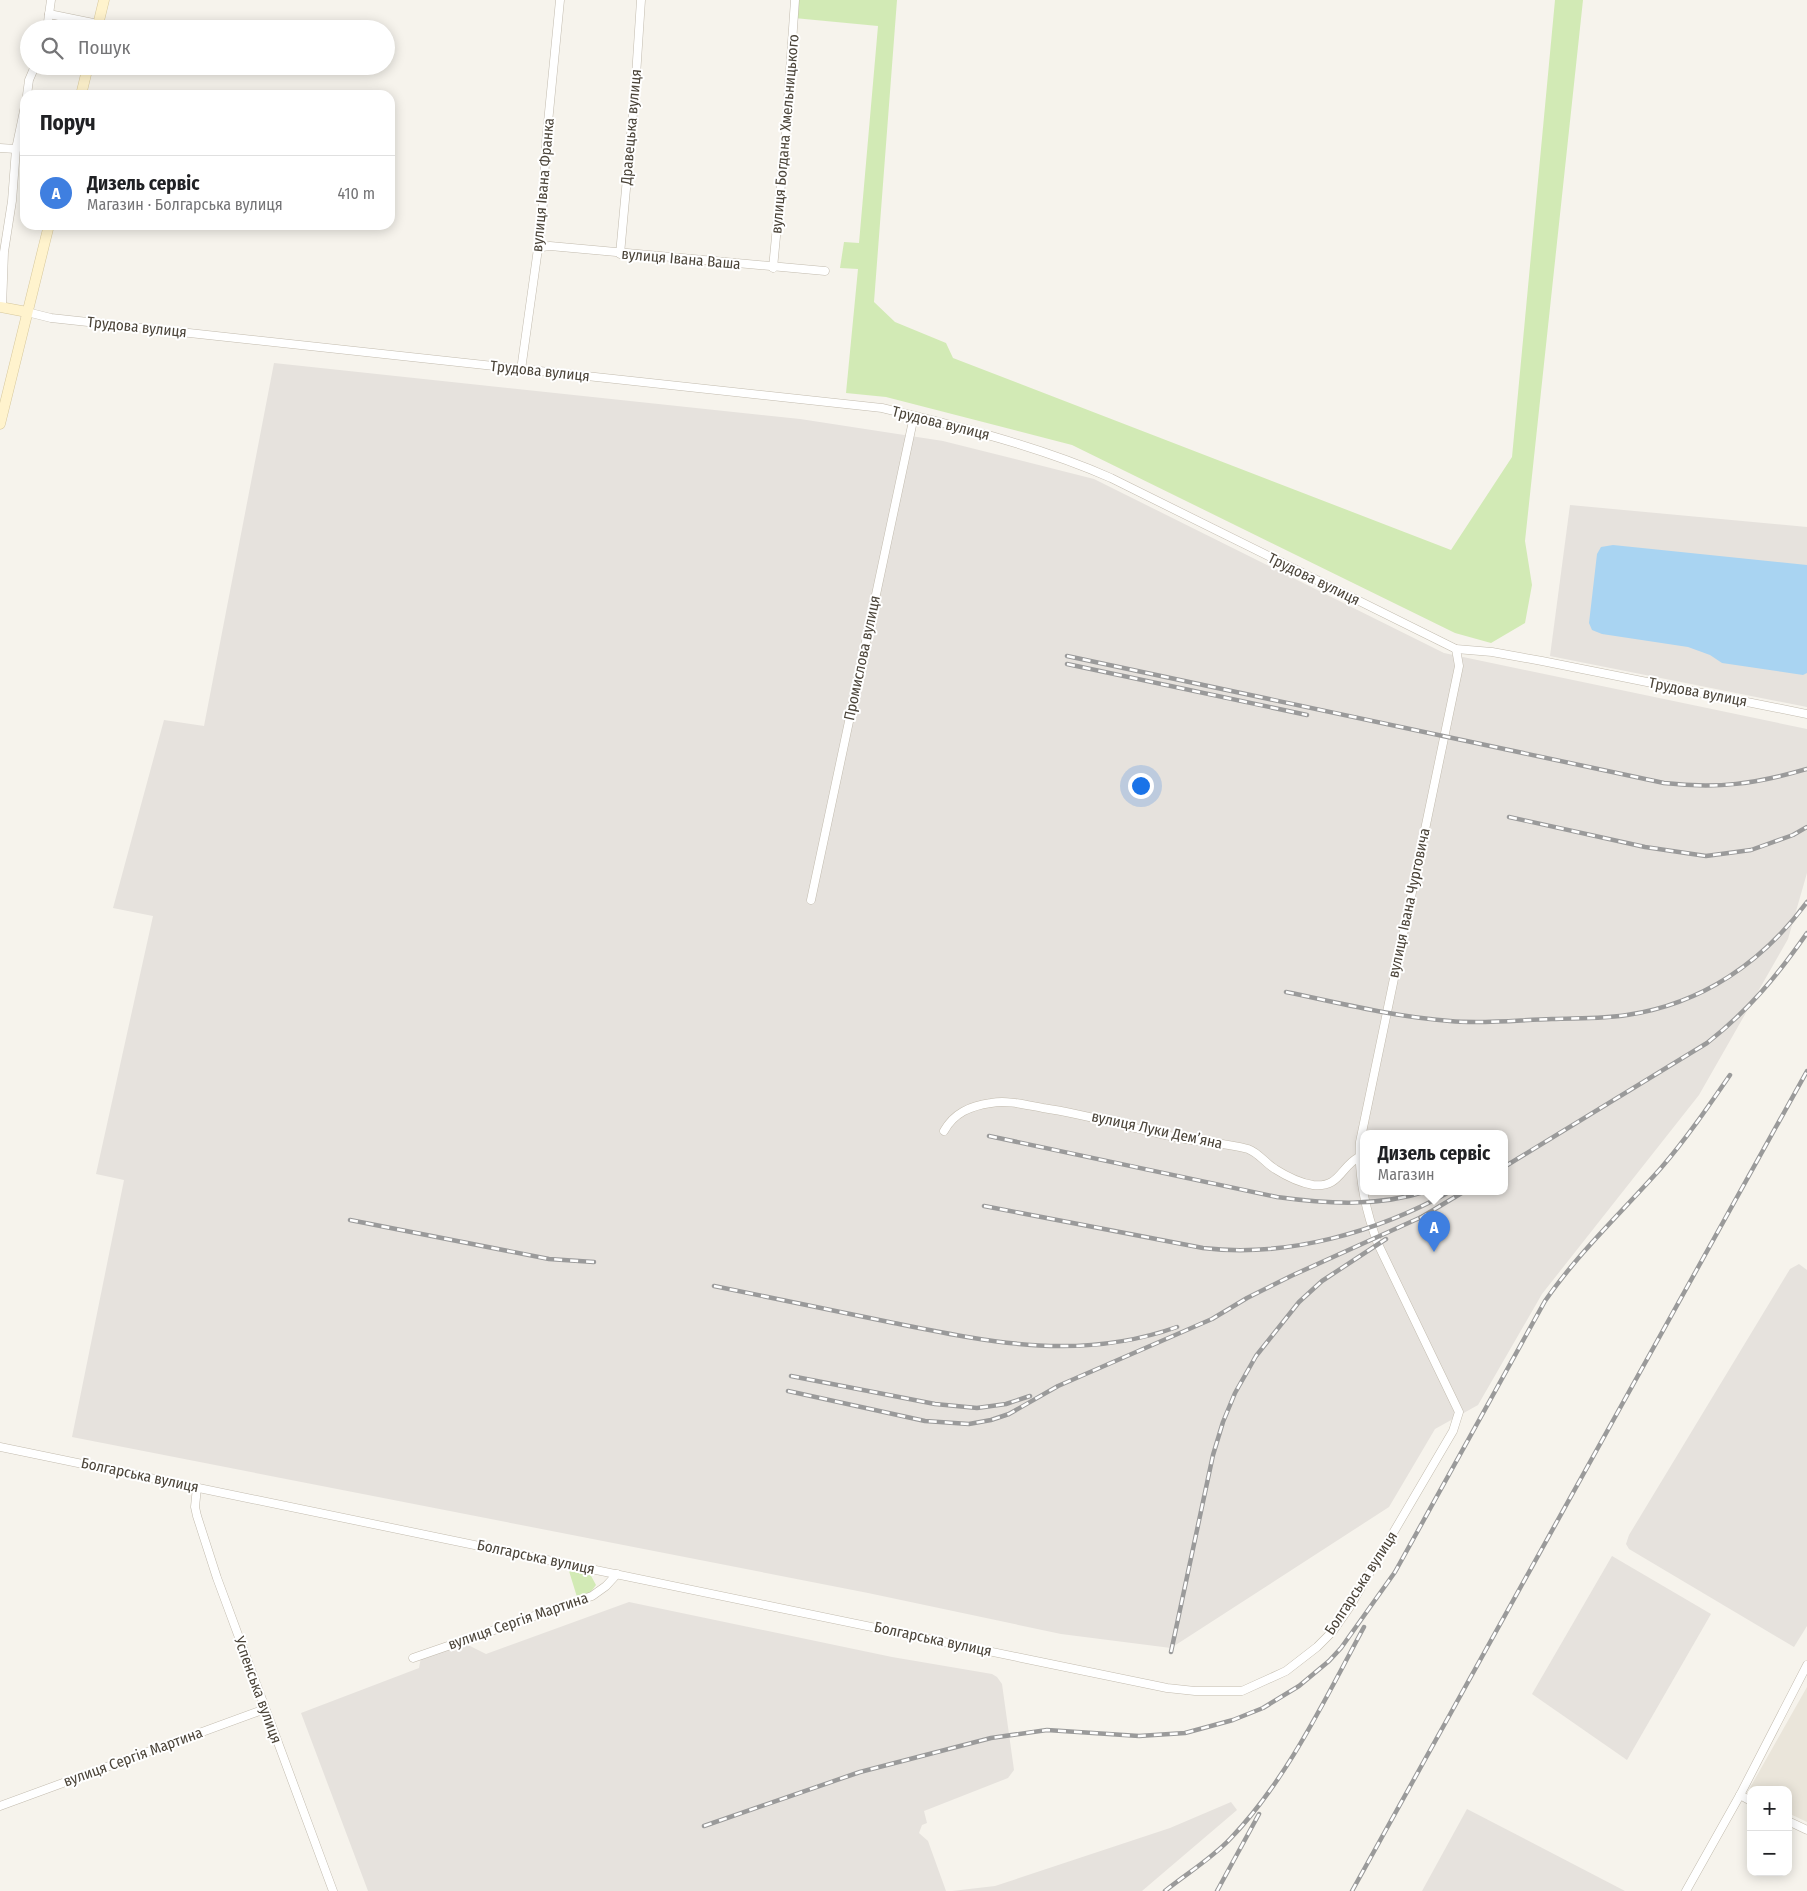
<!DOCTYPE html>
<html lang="uk">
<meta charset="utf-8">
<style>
body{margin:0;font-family:"Fira Sans Condensed",sans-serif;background:#f6f6f6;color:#202124}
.controls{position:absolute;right:15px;bottom:15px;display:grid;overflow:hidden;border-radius:10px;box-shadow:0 2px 12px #0003}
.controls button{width:45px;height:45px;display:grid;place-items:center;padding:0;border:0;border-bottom:1px solid #e0e0e0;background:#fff;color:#202124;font:25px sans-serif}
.you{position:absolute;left:1140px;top:785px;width:18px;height:18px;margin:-12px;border:4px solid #fff;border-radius:50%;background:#1a73e8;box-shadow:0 0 0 8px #1a73e833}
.badge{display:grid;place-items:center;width:32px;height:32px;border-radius:50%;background:#fc3f1d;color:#fff;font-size:16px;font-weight:700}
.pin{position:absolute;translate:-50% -41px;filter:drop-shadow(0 1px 2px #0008)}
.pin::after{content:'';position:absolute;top:26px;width:18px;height:15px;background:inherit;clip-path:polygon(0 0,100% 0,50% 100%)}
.popup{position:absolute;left:1360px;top:1130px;width:148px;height:65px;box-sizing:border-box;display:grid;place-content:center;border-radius:10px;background:#fff;filter:drop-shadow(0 1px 4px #0005);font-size:16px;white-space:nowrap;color:#757577}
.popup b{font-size:19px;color:#202124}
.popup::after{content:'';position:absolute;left:50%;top:100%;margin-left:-10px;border:10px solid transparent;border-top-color:#fff}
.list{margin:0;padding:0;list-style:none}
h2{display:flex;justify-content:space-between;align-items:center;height:65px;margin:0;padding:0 20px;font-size:21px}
h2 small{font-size:16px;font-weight:400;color:#757577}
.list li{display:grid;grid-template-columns:32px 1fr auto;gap:15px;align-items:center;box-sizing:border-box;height:75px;padding:0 20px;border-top:1px solid #e0e0e0}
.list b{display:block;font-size:19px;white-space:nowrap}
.list p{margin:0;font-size:16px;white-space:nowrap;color:#757577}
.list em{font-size:16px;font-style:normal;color:#757577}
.icon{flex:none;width:28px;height:28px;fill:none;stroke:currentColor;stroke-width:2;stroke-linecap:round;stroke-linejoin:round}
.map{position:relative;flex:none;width:1807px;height:1891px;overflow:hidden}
.search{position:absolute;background:#fff;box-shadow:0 2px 12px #0003;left:20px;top:20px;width:375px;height:55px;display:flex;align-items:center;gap:12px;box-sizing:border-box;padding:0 18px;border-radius:28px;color:#757577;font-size:19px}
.panel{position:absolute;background:#fff;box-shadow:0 2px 12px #0003;left:20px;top:90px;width:375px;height:140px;border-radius:15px}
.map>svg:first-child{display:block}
</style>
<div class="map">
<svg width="1807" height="1891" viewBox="0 0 1807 1891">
<rect width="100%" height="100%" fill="#f6f3ec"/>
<polygon fill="#eae5da" points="1807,1687 1807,1822 1788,1813 1788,1790 1751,1790 1751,1795 1747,1793"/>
<g fill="#e6e2dd" fill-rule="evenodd">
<path d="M 274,363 L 800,419 L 943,441 L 1094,479 L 1444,653 L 1807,729 L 1807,873 L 1788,939 L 1699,1095 L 1542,1294 L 1478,1405 L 1435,1429 L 1389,1507 L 1171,1648 L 1061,1634 L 868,1593 L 72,1437 L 124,1180 L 96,1174 L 153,916 L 113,908 L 164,720 L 204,726 ZM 1364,1133 L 1504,1133 L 1504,1191 L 1364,1191 Z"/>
<polygon points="1570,505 1807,527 1807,707 1550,656"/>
<polygon points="1799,1264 1807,1270 1807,1626 1794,1647 1629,1549 1626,1544 1629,1535 1790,1269"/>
<polygon points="1612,1556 1711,1614 1627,1760 1532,1694"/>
<polygon points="629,1602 892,1657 992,1674 997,1677 1002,1684 1014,1770 1008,1778 924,1811 927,1823 922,1825 919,1833 928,1841 946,1891 368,1891 301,1713 419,1668 421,1657 464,1643 486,1654"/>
<polygon points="1231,1802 1237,1810 1142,1891 952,1891 995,1886 1170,1828"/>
<polygon points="1467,1809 1625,1891 1422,1891"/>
</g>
<g fill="#d2eab5">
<polygon points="795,0 897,0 874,302 895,322 946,343 953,358 1451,550 1512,457 1555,0 1583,0 1525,541 1532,585 1525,623 1491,643 1455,633 1072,445 886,397 846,393 858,269 840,268 844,242 859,243 878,26 794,18"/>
<polygon points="569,1571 590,1574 596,1585 590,1593 577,1597"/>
</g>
<polygon fill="#a9d4f2" points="1613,545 1807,565 1807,673 1803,675 1722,663 1710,655 1688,647 1602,634 1592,630 1589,623 1597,554 1601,547"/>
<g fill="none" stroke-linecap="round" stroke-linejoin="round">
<g stroke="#c2bbae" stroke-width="9">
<g id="street">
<polyline points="49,14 98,24"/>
<polyline points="47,29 51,0"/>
<polyline points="27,95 29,80 35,66"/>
<polyline points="0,148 16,149"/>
<polyline points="538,251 542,247 550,246 825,271"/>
<polyline points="620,254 635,91 641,0"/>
<polyline points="773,268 785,142 795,0"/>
<polyline points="2,307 4,252 12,201 16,149 25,106"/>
<path d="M 27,312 L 51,318 L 882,408 C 961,427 1038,446 1111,478 L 1456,649 L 1492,652 L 1542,661 L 1807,714"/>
<polyline points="521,370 542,220 546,143 560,0"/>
<polyline points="811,900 914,416"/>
<path d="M 944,1131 C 954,1113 970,1106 991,1103 C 1008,1100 1026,1105 1043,1108 C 1090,1115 1134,1129 1180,1138 C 1202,1142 1226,1143 1248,1149 C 1259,1153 1265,1163 1275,1169 C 1286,1176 1301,1183 1313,1185 C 1340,1188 1340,1167 1359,1157"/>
<path d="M 0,1447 L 1167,1688 L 1195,1691 L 1242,1691 L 1286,1671 L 1317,1647 L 1333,1631 L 1349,1608 L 1453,1431 L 1459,1412 L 1378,1244 C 1366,1212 1358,1177 1360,1142 L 1459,666 L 1456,649"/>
<polyline points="197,1487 195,1507 197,1516 217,1578 333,1891"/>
<polyline points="413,1658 592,1596 606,1586 617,1574"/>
<polyline points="1740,1795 1751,1801"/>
<polyline points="0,1806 265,1709"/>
<polyline points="1788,1821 1807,1830"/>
<polyline points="1686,1891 1740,1795 1807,1665"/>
</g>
</g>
<g stroke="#d6c79b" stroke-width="11">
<g id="secondary">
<polyline points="97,29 104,0"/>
<polyline points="81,95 88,66"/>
<polyline points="0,307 27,312"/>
<polyline points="0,424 49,225"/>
</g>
</g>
<use href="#street" stroke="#fff" stroke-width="8"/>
<use href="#secondary" stroke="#fff3cd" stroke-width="10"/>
<g stroke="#9a9a9a" stroke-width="4.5">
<g id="rail">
<path d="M 1067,656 L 1664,783 C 1718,789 1755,784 1807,769"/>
<polyline points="1067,664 1307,715"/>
<polyline points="1509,817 1645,847 1706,856 1751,850 1793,835 1807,827"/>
<path d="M 1286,992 C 1340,1003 1395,1017 1450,1021 C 1483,1024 1518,1020 1552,1019 C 1577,1018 1602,1019 1627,1015 C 1702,1004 1763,962 1807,902"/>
<path d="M 989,1136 L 1277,1197 C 1328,1204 1378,1207 1427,1191"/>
<path d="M 1504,1167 L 1707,1043 C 1749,1010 1777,976 1807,933"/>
<path d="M 984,1206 L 1203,1248 C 1287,1258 1378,1232 1451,1191"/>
<polyline points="1420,1218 1465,1191"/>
<polyline points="350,1220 549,1259 594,1262"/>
<path d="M 714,1286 C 772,1298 831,1310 889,1322 C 989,1342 1078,1362 1177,1327"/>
<polyline points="791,1376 935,1404 977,1408 1006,1404 1030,1396"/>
<polyline points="788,1391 925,1421 969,1424 991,1420 1009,1414 1058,1386 1212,1319 1247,1298 1291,1276 1426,1215"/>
<polyline points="1171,1652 1213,1455 1223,1422 1235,1393 1256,1356 1299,1302 1322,1281 1386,1239"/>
<path d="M 704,1826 L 860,1772 L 991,1738 L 1047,1730 L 1139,1736 L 1185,1733 L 1233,1720 L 1263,1708 L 1299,1686 L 1329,1661 L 1341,1648 L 1395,1572 L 1545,1301 C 1579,1252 1622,1212 1661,1168 C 1686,1139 1708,1107 1730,1075"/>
<path d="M 1165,1891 C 1186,1874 1211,1859 1230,1839 C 1287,1780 1325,1699 1364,1627"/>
<polyline points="1217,1891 1259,1814"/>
<polyline points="1352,1891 1807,1071"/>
</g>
</g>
<use href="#rail" stroke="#fff" stroke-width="2.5" stroke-dasharray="8" stroke-linecap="butt"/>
</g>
<g text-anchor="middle" stroke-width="4" stroke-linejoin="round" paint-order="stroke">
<g font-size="15" fill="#4b4439" stroke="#fff">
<text transform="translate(631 127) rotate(-85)" y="5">Дравецька вулиця</text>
<text transform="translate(785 134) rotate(-85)" y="5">вулиця Богдана Хмельницького</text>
<text transform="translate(543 185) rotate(-85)" y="5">вулиця Івана Франка</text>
<text transform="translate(681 259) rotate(5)" y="5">вулиця Івана Ваша</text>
<text transform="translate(137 327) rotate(6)" y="5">Трудова вулиця</text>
<text transform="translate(540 371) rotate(6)" y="5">Трудова вулиця</text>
<text transform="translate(941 423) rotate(14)" y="5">Трудова вулиця</text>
<text transform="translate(1314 579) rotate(26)" y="5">Трудова вулиця</text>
<text transform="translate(862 658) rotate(-78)" y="5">Промислова вулиця</text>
<text transform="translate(1698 692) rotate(11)" y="5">Трудова вулиця</text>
<text transform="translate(1409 903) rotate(-78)" y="5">вулиця Івана Чурговича</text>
<text transform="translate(1157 1130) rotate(12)" y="5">вулиця Луки Демʼяна</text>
<text transform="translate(140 1475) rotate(12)" y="5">Болгарська вулиця</text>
<text transform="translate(536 1557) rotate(12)" y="5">Болгарська вулиця</text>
<text transform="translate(1361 1583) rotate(-57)" y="5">Болгарська вулиця</text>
<text transform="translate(518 1621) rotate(-19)" y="5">вулиця Сергія Мартина</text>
<text transform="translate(933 1639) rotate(12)" y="5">Болгарська вулиця</text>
<text transform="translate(258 1690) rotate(70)" y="5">Успенська вулиця</text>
<text transform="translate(133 1757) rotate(-20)" y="5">вулиця Сергія Мартина</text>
</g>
</g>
</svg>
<div class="controls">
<button>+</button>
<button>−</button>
</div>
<div class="you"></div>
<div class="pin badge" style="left:1434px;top:1252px;background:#3f7fe0">A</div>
<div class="popup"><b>Дизель сервіс</b>Магазин</div>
<div class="search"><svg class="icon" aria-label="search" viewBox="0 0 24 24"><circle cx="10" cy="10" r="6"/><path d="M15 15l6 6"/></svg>Пошук</div>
<section class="panel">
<h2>Поруч<small></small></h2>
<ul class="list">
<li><span class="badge" style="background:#3f7fe0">A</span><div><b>Дизель сервіс</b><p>Магазин · Болгарська вулиця</p></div><em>410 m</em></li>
</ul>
</section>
</div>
